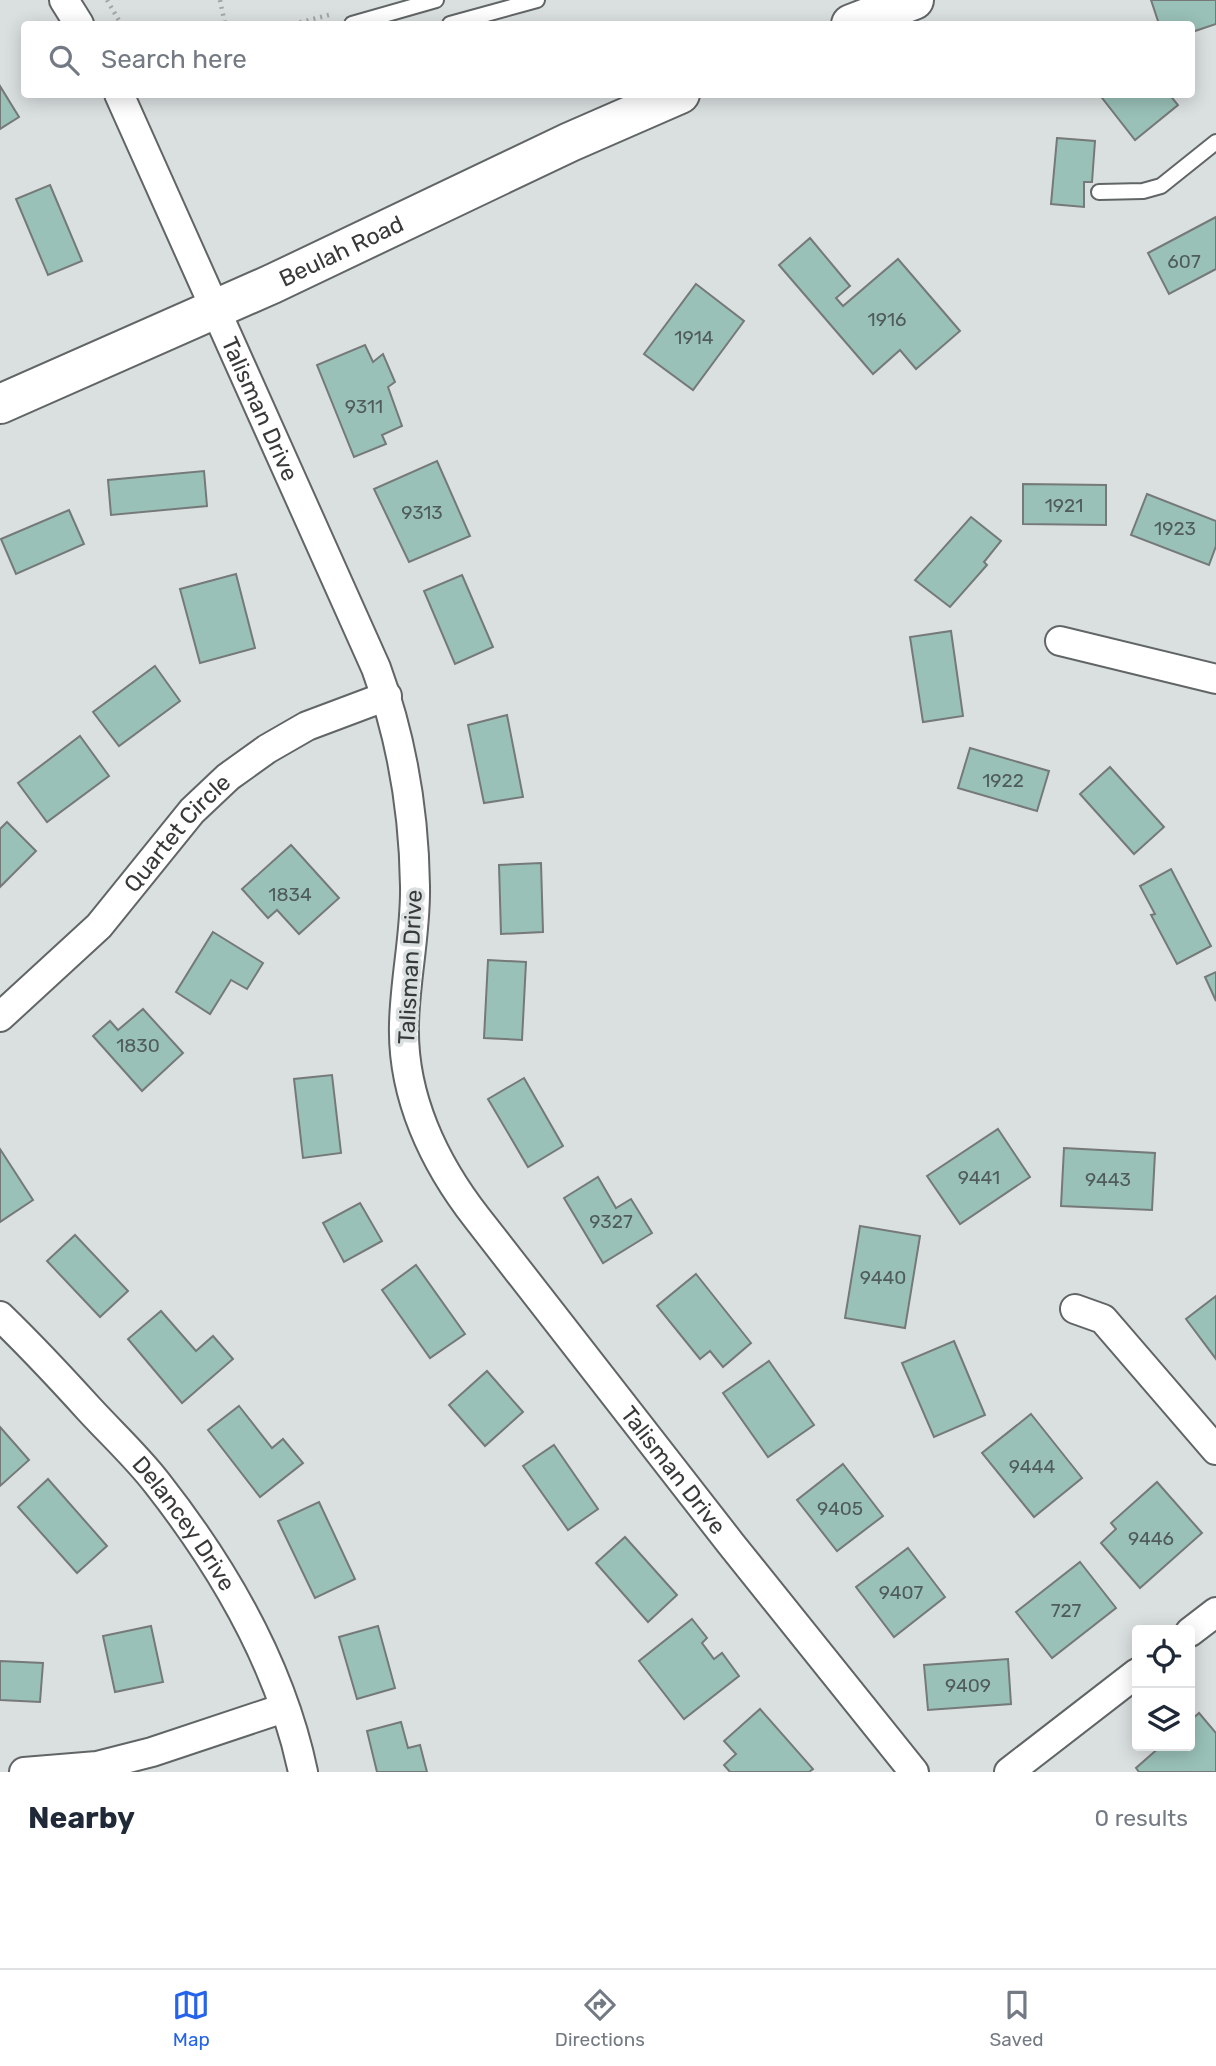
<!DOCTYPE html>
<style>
body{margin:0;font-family:Rubik,sans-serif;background:#f6f6f7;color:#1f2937}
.controls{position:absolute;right:21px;bottom:21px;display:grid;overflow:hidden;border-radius:7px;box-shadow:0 4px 18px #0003}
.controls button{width:63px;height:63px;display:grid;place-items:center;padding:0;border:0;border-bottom:2px solid #e0e1e3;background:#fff;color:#1f2937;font:35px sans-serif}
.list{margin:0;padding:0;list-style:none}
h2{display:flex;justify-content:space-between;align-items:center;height:91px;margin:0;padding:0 28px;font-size:30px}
h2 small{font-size:23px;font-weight:400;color:#747a83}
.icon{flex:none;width:38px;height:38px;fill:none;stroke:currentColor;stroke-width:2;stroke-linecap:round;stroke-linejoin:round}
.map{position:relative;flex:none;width:1216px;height:1772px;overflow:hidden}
.search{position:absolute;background:#fff;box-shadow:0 4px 18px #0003;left:21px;right:21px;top:21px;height:77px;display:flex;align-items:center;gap:18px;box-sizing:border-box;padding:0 24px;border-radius:7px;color:#747a83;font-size:26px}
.sheet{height:196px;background:#fff}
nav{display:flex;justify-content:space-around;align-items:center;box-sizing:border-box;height:98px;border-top:2px solid #e0e1e3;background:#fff;font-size:19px;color:#747a83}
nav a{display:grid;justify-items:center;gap:4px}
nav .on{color:#2563eb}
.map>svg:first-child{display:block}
</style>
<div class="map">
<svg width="1216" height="1772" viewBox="0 0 1216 1772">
<rect width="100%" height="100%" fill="#dadfe0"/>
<g fill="#99c1b8" stroke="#757978" stroke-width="2">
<polygon points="1151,0 1216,0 1216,24 1192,32 1192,24 1159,24"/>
<polygon points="0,86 19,117 0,129"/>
<polygon points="1099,94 1169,94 1178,105 1135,140"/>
<polygon points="1057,138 1095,141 1092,182 1084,182 1084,207 1051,204"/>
<polygon points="50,185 82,261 48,275 16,199"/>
<polygon points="1216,217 1216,269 1169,294 1148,253"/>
<polygon points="810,238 850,286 836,298 843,306 898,259 960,331 916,369 900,350 873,374 779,265"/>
<polygon points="696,284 744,321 693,390 644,354"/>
<polygon points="365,345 373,362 383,354 395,382 388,387 402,426 382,435 386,444 354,457 317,365"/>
<polygon points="437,461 470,536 409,562 374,489"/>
<polygon points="204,471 207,506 111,515 108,480"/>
<polygon points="1023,484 1106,485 1106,525 1023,524"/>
<polygon points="1147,494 1216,521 1216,546 1209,565 1131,535"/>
<polygon points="69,510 84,544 16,574 1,539"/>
<polygon points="971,517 1001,541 984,562 987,565 950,607 915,580"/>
<polygon points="236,574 255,648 200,663 180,589"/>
<polygon points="462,575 493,647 455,664 424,591"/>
<polygon points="951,631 963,716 923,722 910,637"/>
<polygon points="155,666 180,701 119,746 93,712"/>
<polygon points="507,715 523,797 484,803 468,725"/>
<polygon points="80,736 109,776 47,822 18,783"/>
<polygon points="970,748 1049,771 1037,811 958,788"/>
<polygon points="1110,767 1164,827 1134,854 1080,794"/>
<polygon points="7,822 36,851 0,887 0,829"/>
<polygon points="291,845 339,898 299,934 277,910 268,918 242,889"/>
<polygon points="541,863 543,932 501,934 499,865"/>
<polygon points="1171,869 1211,946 1177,964 1151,915 1155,914 1140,886"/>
<polygon points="213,932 263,963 247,989 231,980 210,1014 176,992"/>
<polygon points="488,960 526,962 522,1040 484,1038"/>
<polygon points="1216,972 1216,1001 1205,977"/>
<polygon points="143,1009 183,1053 142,1091 93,1036 110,1021 118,1030"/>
<polygon points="332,1075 341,1153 303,1158 294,1079"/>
<polygon points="524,1078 563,1146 528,1167 488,1099"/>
<polygon points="998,1129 1030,1177 960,1224 927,1176"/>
<polygon points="1064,1148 1155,1153 1152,1210 1061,1206"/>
<polygon points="0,1149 33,1200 0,1222"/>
<polygon points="598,1177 616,1208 631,1199 652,1233 603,1263 564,1198"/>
<polygon points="360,1203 382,1241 344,1262 323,1223"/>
<polygon points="860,1226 920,1236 905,1328 845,1318"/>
<polygon points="75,1235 128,1291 100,1317 47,1261"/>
<polygon points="416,1265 465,1334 430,1358 382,1290"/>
<polygon points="696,1274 751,1343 723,1367 710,1351 700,1359 657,1306"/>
<polygon points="1216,1296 1216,1359 1186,1319"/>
<polygon points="161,1311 196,1351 213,1336 233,1359 182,1403 128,1339"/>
<polygon points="954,1341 985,1415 934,1437 902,1363"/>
<polygon points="769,1361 814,1425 768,1457 723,1393"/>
<polygon points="487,1371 523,1412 485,1446 449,1405"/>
<polygon points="239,1406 272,1448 283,1439 303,1463 260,1497 208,1430"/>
<polygon points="1031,1414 1082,1478 1034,1517 982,1453"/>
<polygon points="0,1427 29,1460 0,1486"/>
<polygon points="554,1445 598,1509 568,1530 523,1466"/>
<polygon points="843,1464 883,1516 837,1551 797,1500"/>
<polygon points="48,1479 107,1546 77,1573 18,1507"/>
<polygon points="1157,1482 1202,1533 1140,1588 1101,1543 1116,1529 1111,1523"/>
<polygon points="319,1502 355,1579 315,1598 278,1521"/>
<polygon points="625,1537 677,1595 648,1622 596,1563"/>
<polygon points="908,1548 945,1597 894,1637 856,1587"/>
<polygon points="1080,1562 1116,1608 1052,1658 1016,1612"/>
<polygon points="692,1619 707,1638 702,1643 714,1659 722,1653 739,1676 684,1719 639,1661"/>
<polygon points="151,1626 163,1682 115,1692 103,1636"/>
<polygon points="378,1626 395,1688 357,1699 339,1637"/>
<polygon points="1008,1659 1011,1704 928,1710 924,1665"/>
<polygon points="0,1661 43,1663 40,1702 0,1700"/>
<polygon points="760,1709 813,1769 809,1772 730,1772 724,1765 736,1754 724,1741"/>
<polygon points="1199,1713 1216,1733 1216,1772 1139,1772 1136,1768 1161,1746 1190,1746 1190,1721"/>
<polygon points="401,1722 408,1748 420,1745 427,1772 377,1772 367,1731"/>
</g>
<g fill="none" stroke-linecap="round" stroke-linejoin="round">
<g stroke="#616566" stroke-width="18">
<g id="lane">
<polyline points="352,24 436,0"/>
<polyline points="450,24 537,0"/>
<polyline points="1099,192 1143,191 1161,186 1216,142"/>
</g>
</g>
<g stroke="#616566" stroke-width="32">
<g id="street">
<polyline points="64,0 79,24"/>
<path id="s1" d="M 119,94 L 376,668 C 402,739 414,811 415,886 C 416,932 405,978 404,1024 C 402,1096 434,1163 477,1218 L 731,1544 L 914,1772"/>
<polyline points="1060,641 1216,679"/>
<path id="s2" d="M 0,1017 L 99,926 L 192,811 L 228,777 L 267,749 L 307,726 L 387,696"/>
<polyline points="1075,1309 1103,1319 1216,1450"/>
<path id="s3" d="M 0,1316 C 31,1346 60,1377 89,1409 C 111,1433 137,1457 157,1483 C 223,1567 281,1667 303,1772"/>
<polyline points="1190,1632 1216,1612"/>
<polyline points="24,1772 97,1766 152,1752 284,1708"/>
<polyline points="1009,1772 1137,1673"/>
</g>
</g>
<g stroke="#616566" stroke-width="42">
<g id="secondary">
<polyline points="851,24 914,0"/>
<path id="s4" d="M 0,404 L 272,284 L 570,142 L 680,94"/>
</g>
</g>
<g stroke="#a2a6a7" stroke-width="4.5" stroke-dasharray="2 5" stroke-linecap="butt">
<polyline points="107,0 121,24"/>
<polyline points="220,0 225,24"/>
<polyline points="293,24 333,14"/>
</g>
<use href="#lane" stroke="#fff" stroke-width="14"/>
<use href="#street" stroke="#fff" stroke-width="28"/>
<use href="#secondary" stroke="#fff" stroke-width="38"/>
</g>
<g text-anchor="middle" stroke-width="7" stroke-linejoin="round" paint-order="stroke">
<g font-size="19" fill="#505c5a">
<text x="1184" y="268">607</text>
<text x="887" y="326">1916</text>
<text x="694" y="344">1914</text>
<text x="364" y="413">9311</text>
<text x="1064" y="512">1921</text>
<text x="422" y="519">9313</text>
<text x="1175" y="535">1923</text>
<text x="1003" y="787">1922</text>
<text x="290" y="901">1834</text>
<text x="138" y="1052">1830</text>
<text x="979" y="1184">9441</text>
<text x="1108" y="1186">9443</text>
<text x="611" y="1228">9327</text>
<text x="883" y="1284">9440</text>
<text x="1032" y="1473">9444</text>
<text x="840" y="1515">9405</text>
<text x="1151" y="1545">9446</text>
<text x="901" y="1599">9407</text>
<text x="1066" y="1617">727</text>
<text x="968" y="1692">9409</text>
</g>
<g font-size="23" fill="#383a3a" stroke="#dadfe0">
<text dy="8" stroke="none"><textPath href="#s4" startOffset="374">Beulah Road</textPath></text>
<text dy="8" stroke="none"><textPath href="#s1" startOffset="345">Talisman Drive</textPath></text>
<text dy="8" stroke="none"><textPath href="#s2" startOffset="256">Quartet Circle</textPath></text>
<text transform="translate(410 967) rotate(-87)" y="8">Talisman Drive</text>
<text dy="8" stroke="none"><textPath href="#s1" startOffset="1521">Talisman Drive</textPath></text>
<text dy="8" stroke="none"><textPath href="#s3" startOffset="278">Delancey Drive</textPath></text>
</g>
</g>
</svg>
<div class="controls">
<button><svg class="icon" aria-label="locate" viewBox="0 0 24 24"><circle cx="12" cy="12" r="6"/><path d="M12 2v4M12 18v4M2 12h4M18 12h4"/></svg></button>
<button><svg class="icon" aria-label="layers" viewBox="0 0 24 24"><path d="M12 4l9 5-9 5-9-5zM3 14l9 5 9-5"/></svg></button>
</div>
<div class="search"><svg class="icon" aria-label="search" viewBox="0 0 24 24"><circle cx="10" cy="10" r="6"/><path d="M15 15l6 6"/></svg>Search here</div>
</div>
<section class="sheet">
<h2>Nearby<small>0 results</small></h2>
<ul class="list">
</ul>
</section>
<nav>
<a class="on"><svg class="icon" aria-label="map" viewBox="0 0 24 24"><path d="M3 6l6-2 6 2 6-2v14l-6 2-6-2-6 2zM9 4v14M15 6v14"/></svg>Map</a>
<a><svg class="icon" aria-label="directions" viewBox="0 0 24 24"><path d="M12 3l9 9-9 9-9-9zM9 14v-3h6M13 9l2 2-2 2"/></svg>Directions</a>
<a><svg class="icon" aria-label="saved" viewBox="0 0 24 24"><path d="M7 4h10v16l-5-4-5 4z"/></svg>Saved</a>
</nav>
